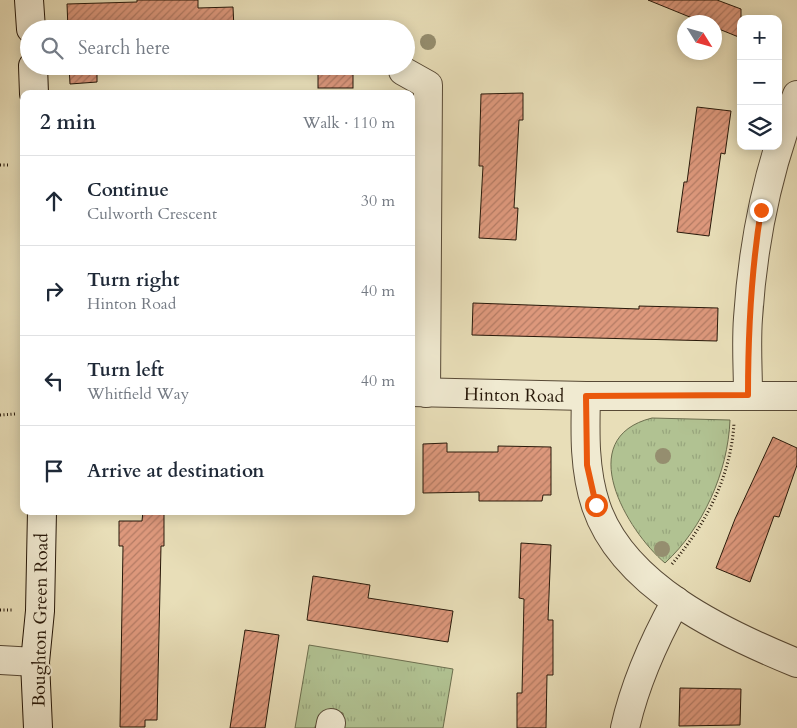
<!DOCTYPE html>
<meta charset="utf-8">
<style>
body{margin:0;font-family:Cardo,serif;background:#f2f2f3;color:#1f2937}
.controls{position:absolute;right:15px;top:15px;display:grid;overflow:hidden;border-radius:10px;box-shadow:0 2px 12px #0003}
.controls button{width:45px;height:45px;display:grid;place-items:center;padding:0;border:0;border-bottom:1px solid #e0e1e3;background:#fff;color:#1f2937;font:25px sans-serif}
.compass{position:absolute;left:677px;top:15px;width:45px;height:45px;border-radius:50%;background:#fff;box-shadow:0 2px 12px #0003;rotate:127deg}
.stop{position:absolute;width:15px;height:15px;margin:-11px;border:4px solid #ea580c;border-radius:50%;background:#fff}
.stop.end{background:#ea580c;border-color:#fff;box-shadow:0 1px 5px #0008}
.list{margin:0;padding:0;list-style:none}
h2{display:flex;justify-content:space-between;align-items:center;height:65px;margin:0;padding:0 20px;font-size:21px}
h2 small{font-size:16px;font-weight:400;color:#747a83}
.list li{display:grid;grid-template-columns:32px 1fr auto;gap:15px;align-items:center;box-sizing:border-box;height:90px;padding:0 20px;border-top:1px solid #e0e1e3}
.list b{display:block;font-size:19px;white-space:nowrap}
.list p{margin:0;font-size:16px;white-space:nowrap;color:#747a83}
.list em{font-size:16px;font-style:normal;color:#747a83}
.icon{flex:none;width:28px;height:28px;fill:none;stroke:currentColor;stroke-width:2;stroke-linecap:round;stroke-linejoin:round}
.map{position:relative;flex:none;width:797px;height:728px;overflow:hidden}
.search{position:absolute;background:#fff;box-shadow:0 2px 12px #0003;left:20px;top:20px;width:395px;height:55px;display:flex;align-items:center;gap:12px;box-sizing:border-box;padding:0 18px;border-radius:28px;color:#747a83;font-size:19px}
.panel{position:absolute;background:#fff;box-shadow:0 2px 12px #0003;left:20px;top:90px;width:395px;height:425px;border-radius:10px}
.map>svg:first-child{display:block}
</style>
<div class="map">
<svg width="797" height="728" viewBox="0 0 797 728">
<defs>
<pattern id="grass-tufts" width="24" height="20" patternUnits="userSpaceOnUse" patternTransform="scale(1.25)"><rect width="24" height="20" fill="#b1c292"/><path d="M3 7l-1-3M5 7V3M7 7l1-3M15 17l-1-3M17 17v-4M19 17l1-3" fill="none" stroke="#98a67d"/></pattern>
<pattern id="building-hatch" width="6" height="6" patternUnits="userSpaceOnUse" patternTransform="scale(1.25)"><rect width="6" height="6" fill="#dd987c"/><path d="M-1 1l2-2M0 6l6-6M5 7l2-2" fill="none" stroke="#b37b64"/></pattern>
</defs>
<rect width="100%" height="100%" fill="#e8deb8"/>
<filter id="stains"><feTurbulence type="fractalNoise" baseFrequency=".004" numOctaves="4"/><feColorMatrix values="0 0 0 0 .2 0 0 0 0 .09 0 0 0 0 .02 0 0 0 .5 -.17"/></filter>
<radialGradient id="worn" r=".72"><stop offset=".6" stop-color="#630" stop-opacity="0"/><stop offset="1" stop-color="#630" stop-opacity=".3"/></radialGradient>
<g fill="url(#grass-tufts)" stroke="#6c6e4e">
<path d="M 652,418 L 730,420 C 728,472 703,528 665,563 C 627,531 572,438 652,418 Z"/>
<polygon points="309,645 453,669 443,728 343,728 343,713 327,711 314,728 295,728"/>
</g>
<g fill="url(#building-hatch)" stroke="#28190a">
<polygon points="137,0 198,0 198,8 233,7 234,29 68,29 67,4 137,2"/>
<polygon points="648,0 717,0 741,9 741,38 714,27 714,22 702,22"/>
<polygon points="69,66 97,66 97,82 70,84"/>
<rect x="318" y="66" width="35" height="22"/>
<polygon points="523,93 523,120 519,120 514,208 518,208 516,240 479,238 483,166 479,166 481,94"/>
<polygon points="697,107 731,111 725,154 721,153 709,236 677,232 684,182 687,182"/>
<polygon points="473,303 639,309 639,306 718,308 717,341 472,335"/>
<polygon points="773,437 797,448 797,465 779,517 774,516 750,582 716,568 735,519"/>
<polygon points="447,443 447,452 498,452 498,446 551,447 551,495 543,495 542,501 479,501 479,492 423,493 423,444"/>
<polygon points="143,511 164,511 164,546 161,546 157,720 145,720 145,727 120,727 123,546 119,546 119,521 142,521"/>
<polygon points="521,543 551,545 548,620 553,620 553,675 547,675 546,728 517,728 517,693 522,693 524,599 519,598"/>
<polygon points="313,576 370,585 368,598 453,611 448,642 307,620"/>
<polygon points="245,630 279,635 265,728 230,728"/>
<polygon points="680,688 741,689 740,725 679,726"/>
</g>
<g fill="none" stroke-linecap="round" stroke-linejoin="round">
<g stroke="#584a36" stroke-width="30">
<g id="street">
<polyline points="403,71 428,85 426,393"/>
<polyline points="411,392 586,396 797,396"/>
<path d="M 748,395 C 748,370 746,344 748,318 C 753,241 768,167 797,95"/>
<path d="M 586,396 C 585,433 584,470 596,506 C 623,586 723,633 797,663"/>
<polyline points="0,660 35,662"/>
<polyline points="330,728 331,723"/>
<path d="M 625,728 C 635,683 654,641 676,601"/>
</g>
</g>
<g stroke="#28190a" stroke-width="30">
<g id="secondary">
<polyline points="29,0 31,29"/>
<polyline points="33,66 34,94"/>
<polyline points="38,728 35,662 40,611 42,511"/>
</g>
</g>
<g stroke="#28190a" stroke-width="3" stroke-dasharray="1 2.5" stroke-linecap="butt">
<polyline points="0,165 8,165"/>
<polyline points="0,415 15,414"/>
<path d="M 672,564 C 706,524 731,476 734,423"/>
<polyline points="0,610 12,610"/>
</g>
<use href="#street" stroke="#f0ead1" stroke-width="28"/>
<use href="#secondary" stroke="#f0ead1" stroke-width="28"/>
</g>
<g fill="#958e6f">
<circle cx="428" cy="42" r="8"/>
<circle cx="663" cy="456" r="8"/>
<circle cx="662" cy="549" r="8"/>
</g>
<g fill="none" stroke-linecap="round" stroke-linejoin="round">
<path stroke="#ea580c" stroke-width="6" d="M 596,505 L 587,465 L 586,396 L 748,395 C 748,332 751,272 761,210"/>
</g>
<g text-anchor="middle" stroke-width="4" stroke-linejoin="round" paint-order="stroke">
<g font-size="18" fill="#28190a" stroke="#f0ead1">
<text transform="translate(514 395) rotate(1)" y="6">Hinton Road</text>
<text transform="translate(40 620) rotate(-89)" y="6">Boughton Green Road</text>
</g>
</g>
<rect width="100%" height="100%" filter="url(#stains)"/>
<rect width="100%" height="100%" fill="url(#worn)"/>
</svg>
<div class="controls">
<button>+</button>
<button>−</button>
<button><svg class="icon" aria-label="layers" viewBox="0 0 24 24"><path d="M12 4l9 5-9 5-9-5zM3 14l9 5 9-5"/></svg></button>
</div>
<svg class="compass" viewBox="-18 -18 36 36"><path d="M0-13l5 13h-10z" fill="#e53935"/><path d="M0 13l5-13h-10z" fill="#747a83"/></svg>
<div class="stop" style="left:596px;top:505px"></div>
<div class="stop end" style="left:761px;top:210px"></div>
<div class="search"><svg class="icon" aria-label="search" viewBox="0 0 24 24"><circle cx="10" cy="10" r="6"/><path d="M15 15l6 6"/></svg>Search here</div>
<section class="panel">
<h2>2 min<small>Walk · 110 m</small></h2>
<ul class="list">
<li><svg class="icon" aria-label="ahead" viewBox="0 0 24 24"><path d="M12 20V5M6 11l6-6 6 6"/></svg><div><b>Continue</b><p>Culworth Crescent</p></div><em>30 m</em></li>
<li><svg class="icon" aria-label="right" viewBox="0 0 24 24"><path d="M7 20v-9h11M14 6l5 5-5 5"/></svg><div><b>Turn right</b><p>Hinton Road</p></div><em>40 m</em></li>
<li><svg class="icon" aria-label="left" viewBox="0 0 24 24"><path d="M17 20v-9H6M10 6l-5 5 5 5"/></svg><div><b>Turn left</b><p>Whitfield Way</p></div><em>40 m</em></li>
<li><svg class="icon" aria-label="arrive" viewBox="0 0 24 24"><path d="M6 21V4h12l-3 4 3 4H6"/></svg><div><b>Arrive at destination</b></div></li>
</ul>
</section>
</div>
